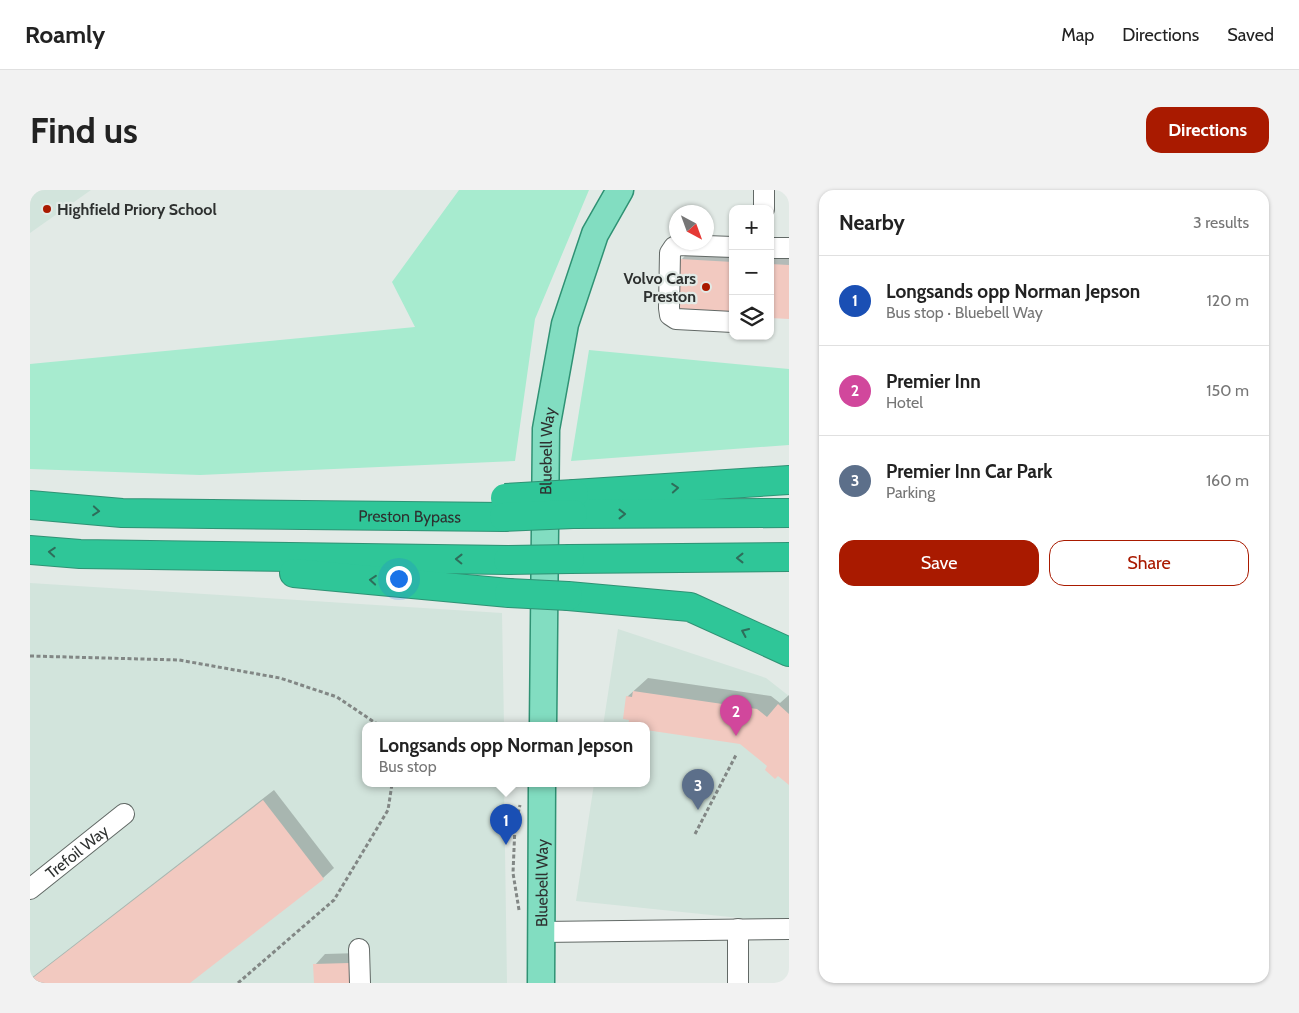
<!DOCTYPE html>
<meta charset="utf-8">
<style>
body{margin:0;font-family:Cabin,sans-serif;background:#f2f2f2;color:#222}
.controls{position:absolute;right:15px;top:15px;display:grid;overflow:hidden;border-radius:10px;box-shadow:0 1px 4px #0004}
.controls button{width:45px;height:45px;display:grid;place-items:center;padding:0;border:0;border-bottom:1px solid #e0e0e0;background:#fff;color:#222;font:25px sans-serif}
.compass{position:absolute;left:639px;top:15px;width:45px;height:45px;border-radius:50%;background:#fff;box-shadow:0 1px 4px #0004;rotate:139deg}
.you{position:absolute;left:368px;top:388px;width:18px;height:18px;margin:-12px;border:4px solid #fff;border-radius:50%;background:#1a73e8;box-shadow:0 0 0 8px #1a73e833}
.badge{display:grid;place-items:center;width:32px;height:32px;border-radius:50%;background:#a91a00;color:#fff;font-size:16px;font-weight:700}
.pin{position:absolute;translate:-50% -41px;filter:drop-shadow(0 1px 2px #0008)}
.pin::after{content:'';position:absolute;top:26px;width:18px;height:15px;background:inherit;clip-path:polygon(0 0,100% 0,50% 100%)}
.popup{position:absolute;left:332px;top:532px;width:288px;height:65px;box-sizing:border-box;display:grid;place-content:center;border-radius:10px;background:#fff;filter:drop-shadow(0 1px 4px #0005);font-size:16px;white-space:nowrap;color:#767676}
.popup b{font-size:19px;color:#222}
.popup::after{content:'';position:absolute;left:50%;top:100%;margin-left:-10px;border:10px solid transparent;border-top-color:#fff}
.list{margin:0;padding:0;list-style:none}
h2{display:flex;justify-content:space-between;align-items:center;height:65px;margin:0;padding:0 20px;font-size:21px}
h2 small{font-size:16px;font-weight:400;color:#767676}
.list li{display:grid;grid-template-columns:32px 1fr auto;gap:15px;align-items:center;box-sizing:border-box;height:90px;padding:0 20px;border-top:1px solid #e0e0e0}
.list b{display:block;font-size:19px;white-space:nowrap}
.list p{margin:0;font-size:16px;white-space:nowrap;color:#767676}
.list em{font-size:16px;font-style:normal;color:#767676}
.actions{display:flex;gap:10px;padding:15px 20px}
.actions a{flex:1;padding:11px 0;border:1px solid #a91a00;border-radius:15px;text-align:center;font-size:18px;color:#a91a00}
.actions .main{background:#a91a00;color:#fff}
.icon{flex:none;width:28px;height:28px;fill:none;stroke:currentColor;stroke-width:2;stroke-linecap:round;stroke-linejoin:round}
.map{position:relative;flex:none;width:759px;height:793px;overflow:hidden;border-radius:15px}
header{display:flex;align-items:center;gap:30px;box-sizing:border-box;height:70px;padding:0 25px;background:#fff;border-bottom:1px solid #e0e0e0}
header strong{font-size:24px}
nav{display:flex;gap:28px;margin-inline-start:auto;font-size:18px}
.intro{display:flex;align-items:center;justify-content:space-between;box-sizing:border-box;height:120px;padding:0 30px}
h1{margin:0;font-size:35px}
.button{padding:12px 22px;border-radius:15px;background:#a91a00;color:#fff;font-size:18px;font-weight:700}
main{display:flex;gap:30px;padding:0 30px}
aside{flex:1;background:#fff;border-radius:15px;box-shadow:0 1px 4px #0004}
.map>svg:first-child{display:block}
</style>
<header>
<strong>Roamly</strong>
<nav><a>Map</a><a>Directions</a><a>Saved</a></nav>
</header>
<div class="intro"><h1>Find us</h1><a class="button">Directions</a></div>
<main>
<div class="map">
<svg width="759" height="793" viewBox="0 0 759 793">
<rect width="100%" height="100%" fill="#e2eae6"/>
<g fill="#d2e4dc">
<polygon points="0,0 61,0 0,43"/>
<polygon points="0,393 472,423 474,536 336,536 336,594 474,594 477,793 0,793"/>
<polygon points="588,439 736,488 759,506 759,733 546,711 564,594 616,594 616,536 573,536"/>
</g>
<g fill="#a7ebcf">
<polygon points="429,0 559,0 505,129 485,271 170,285 0,279 0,174 385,137 362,92"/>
<polygon points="559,160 759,179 759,255 541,271"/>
</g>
<g fill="#0003">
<polygon points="665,55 703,58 703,125 652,69"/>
<polygon points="740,60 759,61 759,128 740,127"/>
<polygon points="618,488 741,506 750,513 759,505 759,593 711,553 616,539 616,536 599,536 600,529 597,507"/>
<polygon points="244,600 304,678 293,688 158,793 0,793 0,789"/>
<polygon points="329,763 330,793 285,793 285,775 295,764"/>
</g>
<g fill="#f2c9c0">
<polygon points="650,69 703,72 703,126 647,122"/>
<polygon points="740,74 759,75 759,129 740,128"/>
<polygon points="603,501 727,519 737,527 748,514 759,524 759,595 748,586 745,589 735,580 737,576 710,554 616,540 616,536 598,536 599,530 593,529 596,506 602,507"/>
<polygon points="233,610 294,689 160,793 0,793 0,790"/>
<polygon points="319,773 319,793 284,793 283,774"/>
</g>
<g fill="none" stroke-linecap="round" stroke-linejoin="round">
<g stroke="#626966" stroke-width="22">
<g id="minor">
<polyline points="734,0 734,19"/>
<polyline points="703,57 649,55 644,57 640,63 639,118 640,125 646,129 703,132"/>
<polyline points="740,58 758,58"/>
<path id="s1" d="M 0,699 L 94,624"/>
<polyline points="708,739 708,793"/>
<polyline points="512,742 759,739"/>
<polyline points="329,759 330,793"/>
</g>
</g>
<g stroke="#2f9274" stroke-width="29">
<g id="major">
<path id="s2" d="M 513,536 L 516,239 L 535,134 L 565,44 L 590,0"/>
<path id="s3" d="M 511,793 L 512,594"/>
</g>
</g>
<g stroke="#2f9274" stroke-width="30">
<g id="highway">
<polyline points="544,304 759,290"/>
<path id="s4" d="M 0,315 L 92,323 L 474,327"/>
<polyline points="543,324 759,323"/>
<polyline points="0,360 50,364 478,370"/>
<polyline points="540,369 759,367"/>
<polyline points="264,383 479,403"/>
<polyline points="538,406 660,417 759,462"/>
</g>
</g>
<g stroke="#828785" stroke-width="3" stroke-dasharray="4 2.5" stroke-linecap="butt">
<polyline points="0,466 149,470 250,488 307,507 350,536"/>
<polyline points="665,644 706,565"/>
<polyline points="489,720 483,683 485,636 490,615"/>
<polyline points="208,793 304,710 358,620 362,594"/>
</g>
<use href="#minor" stroke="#fff" stroke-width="20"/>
<use href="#major" stroke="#82ddc1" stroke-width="26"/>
<use href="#highway" stroke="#2fc698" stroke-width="28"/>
<g stroke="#2f9274" stroke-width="30" stroke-linecap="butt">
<g id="highway-bridge">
<polyline points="475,308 544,304"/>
<polyline points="474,327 543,324"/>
<polyline points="478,370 540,369"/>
<polyline points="479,403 538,406"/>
</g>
</g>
<use href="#highway-bridge" stroke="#2fc698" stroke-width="28"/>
</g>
<defs><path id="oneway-chevron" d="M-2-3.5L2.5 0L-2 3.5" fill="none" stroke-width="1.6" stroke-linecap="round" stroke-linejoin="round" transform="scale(1.25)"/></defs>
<g stroke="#2e6d5a">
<use href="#oneway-chevron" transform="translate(645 298) rotate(-4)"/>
<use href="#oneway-chevron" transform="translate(66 321) rotate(5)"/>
<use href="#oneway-chevron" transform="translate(592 324)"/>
<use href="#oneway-chevron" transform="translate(22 362) rotate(-176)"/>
<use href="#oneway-chevron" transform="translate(710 368) rotate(180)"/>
<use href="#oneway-chevron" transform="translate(429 369) rotate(-179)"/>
<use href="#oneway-chevron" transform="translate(343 390) rotate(-175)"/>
<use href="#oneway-chevron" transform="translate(715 442) rotate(-156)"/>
</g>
<g fill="#a91a00" stroke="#e2eae6" stroke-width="2">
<circle cx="17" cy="19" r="5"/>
<circle cx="676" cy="97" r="5"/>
</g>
<g text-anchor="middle" stroke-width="4.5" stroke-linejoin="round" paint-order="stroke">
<g font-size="16" font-weight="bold" fill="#2e3130" stroke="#e2eae6" text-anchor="start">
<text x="27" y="25">Highfield Priory School</text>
<text x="666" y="94" text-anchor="end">Volvo Cars<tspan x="666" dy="18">Preston</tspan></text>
</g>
<g font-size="16" fill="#2e3130" stroke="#e2eae6">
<text dy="6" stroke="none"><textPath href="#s2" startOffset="275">Bluebell Way</textPath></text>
<text dy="6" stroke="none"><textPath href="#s4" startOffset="380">Preston Bypass</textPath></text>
<text dy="6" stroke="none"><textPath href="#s1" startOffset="60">Trefoil Way</textPath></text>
<text dy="6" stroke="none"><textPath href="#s3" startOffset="100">Bluebell Way</textPath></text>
</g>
</g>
</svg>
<div class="controls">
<button>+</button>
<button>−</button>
<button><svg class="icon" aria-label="layers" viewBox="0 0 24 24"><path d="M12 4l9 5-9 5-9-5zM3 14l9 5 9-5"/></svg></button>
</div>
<svg class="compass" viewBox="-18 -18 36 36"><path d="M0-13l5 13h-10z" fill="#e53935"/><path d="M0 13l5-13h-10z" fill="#767676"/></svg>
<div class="you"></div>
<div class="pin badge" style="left:476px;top:655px;background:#1a4fb4">1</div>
<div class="popup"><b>Longsands opp Norman Jepson</b>Bus stop</div>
<div class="pin badge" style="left:706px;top:546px;background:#d1479c">2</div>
<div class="pin badge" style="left:668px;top:620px;background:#5c6f8a">3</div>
</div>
<aside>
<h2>Nearby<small>3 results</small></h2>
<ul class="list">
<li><span class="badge" style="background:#1a4fb4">1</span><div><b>Longsands opp Norman Jepson</b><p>Bus stop · Bluebell Way</p></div><em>120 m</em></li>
<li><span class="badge" style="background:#d1479c">2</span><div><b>Premier Inn</b><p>Hotel</p></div><em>150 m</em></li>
<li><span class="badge" style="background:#5c6f8a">3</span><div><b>Premier Inn Car Park</b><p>Parking</p></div><em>160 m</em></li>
</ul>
<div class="actions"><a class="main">Save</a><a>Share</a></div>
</aside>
</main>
